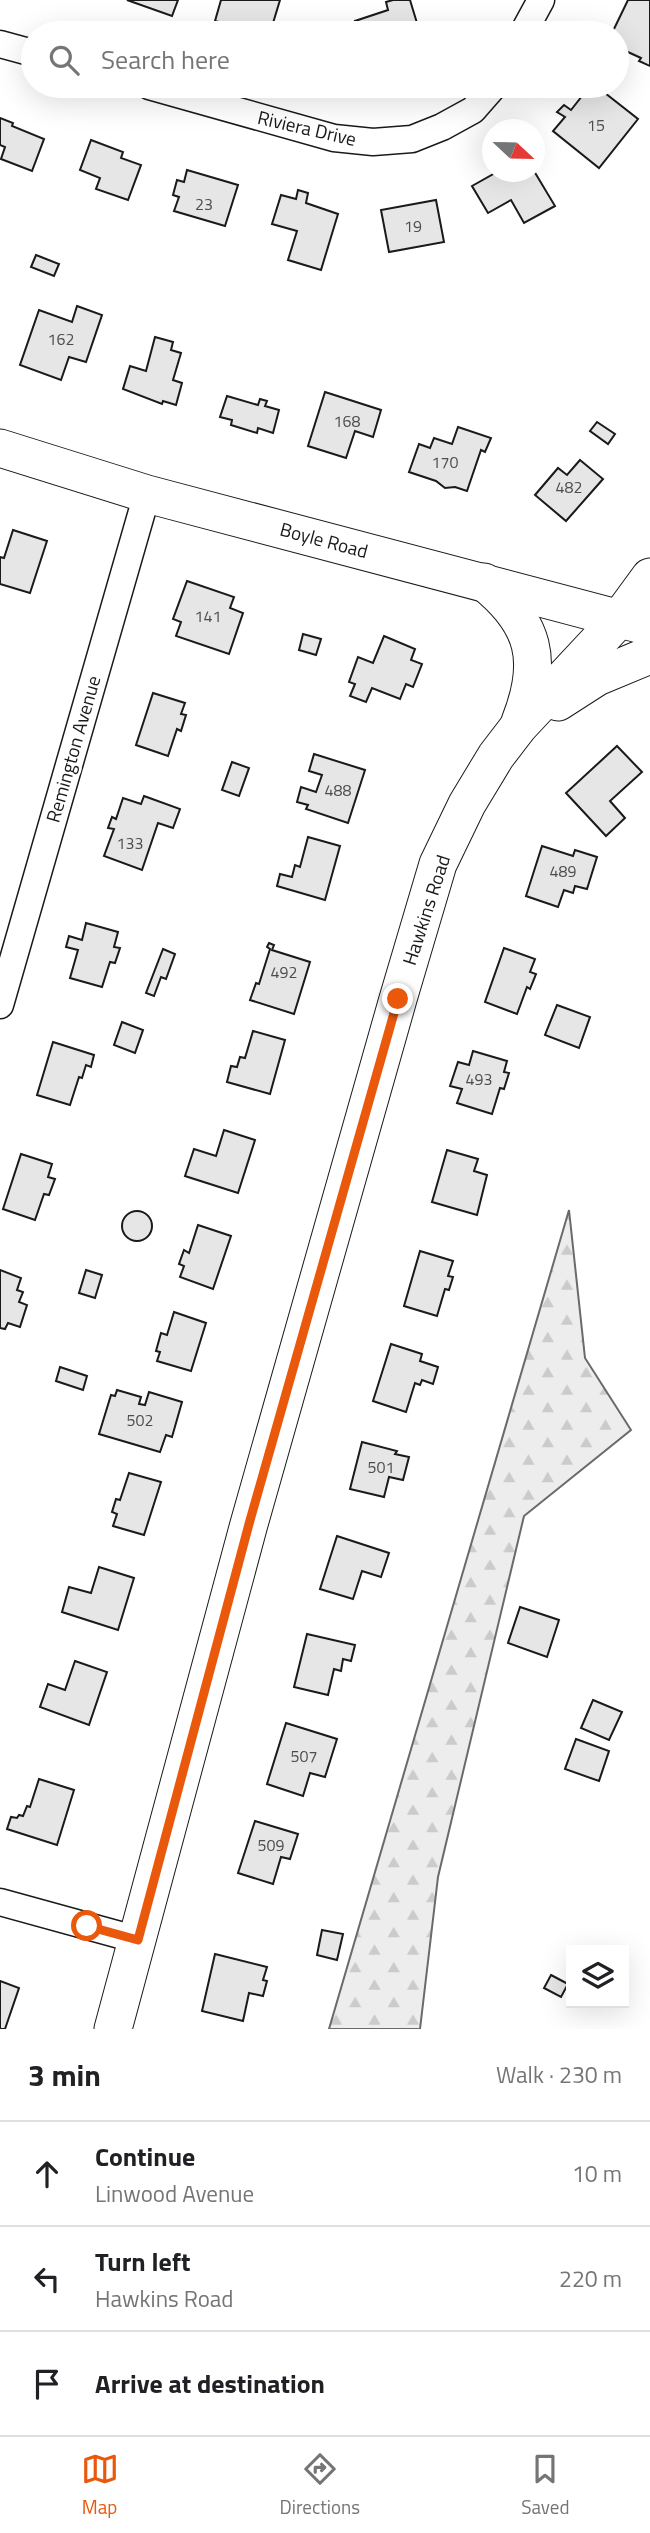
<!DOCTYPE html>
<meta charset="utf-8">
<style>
body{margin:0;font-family:"Titillium Web",sans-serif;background:#f2f2f2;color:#202124}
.controls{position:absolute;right:21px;bottom:21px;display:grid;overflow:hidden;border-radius:0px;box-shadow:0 7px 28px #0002}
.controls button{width:63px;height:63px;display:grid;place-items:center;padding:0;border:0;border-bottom:2px solid #e0e0e0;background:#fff;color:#202124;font:35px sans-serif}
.compass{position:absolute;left:482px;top:119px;width:63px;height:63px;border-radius:50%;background:#fff;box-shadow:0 7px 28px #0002;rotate:112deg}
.stop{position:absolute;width:21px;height:21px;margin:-16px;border:5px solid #ea580c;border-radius:50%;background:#fff}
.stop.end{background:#ea580c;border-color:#fff;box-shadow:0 2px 7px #0008}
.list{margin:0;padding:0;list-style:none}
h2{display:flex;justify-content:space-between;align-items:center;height:91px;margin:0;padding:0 28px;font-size:30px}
h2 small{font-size:23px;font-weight:400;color:#757577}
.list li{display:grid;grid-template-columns:46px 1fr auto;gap:21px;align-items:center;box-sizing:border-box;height:105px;padding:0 28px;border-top:2px solid #e0e0e0}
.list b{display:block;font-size:26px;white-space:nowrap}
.list p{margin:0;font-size:23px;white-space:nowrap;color:#757577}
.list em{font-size:23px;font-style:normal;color:#757577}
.icon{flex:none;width:38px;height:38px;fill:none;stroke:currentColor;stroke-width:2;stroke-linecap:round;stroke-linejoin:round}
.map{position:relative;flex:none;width:650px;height:2029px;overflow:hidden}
.search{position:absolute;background:#fff;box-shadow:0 7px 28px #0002;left:21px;right:21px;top:21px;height:77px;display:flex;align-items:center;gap:18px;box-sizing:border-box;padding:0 24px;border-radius:38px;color:#757577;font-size:26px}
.sheet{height:406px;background:#fff}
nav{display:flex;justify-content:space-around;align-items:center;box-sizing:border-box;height:98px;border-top:2px solid #e0e0e0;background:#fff;font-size:19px;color:#757577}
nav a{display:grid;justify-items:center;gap:4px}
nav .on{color:#ea580c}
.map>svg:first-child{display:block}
</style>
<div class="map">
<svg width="650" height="2029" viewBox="0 0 650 2029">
<defs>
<pattern id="forest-firs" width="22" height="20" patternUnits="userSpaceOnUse" patternTransform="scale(1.75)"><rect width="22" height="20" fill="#ededed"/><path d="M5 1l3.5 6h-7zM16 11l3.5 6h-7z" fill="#cbcbcb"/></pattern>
</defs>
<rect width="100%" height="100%" fill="#fff"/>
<polygon fill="url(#forest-firs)" stroke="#6a6a6a" stroke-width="2" points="569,1210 585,1358 631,1430 524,1516 438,1877 420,2029 329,2029"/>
<g fill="#e6e6e6" stroke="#1a1a1a" stroke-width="2">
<polygon points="127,0 178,0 172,16"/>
<polygon points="221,0 280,0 270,33 248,33 249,30 215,21"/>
<polygon points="393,0 410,0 420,33 359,33 355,21 388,10 386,2"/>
<polygon points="628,0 650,0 650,66 639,61 641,58 617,47 617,33 612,33"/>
<polygon points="590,86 596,86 638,119 599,168 553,131 565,117 557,112 564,105 571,110"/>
<polygon points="0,118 13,123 12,126 44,139 32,171 1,159 5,147 0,145"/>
<polygon points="91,140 123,152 121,158 141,165 128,200 96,189 100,178 80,170"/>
<polygon points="187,170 238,185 225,226 174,211 179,197 173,195 177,180 184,182"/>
<polygon points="534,171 555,206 524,223 511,200 488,213 472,186 497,172"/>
<polygon points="298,190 308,193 306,203 338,214 321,270 288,260 297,231 272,224 281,195 296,199"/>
<polygon points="436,200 444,242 389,252 381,210"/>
<polygon points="36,255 59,264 54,276 31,267"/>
<polygon points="77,306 102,315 86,362 69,357 61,380 20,365 39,310 72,322"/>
<polygon points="155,337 173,342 171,350 181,353 173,380 182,383 176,405 163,401 162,404 123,389 130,366 146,371"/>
<polygon points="325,392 381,410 373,437 355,431 346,458 308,446"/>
<polygon points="227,396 258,405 260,399 267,401 265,406 279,410 273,433 258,428 257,433 231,425 232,420 220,417"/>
<polygon points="597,422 615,434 608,444 590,431"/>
<polygon points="458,427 491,438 485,452 481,450 467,491 455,487 445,488 436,481 409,472 419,444 430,448 434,438 452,444"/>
<polygon points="580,460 603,479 566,521 535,495 558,468 567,475"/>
<polygon points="13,530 47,541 30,593 0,584 0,557 4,558"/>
<polygon points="187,581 234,597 230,608 243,613 229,654 176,636 181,622 173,619"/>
<polygon points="303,634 321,639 316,655 299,650"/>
<polygon points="384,636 415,649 411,660 422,664 413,687 406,684 400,699 372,688 366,702 350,696 355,684 349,682 358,657 373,663"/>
<polygon points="153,693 185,703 181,714 186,715 181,731 177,729 168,756 136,745"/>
<polygon points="617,746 642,772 610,801 625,818 606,836 566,793"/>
<polygon points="314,754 365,770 348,823 306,809 308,805 297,802 301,787 316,792 322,775 309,771"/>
<polygon points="232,762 249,768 239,796 222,790"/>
<polygon points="144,796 180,809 173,828 158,823 142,870 104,856 114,829 108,828 112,817 116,819 123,798 141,804"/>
<polygon points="308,837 340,846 325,900 277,886 280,874 292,877 295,865 300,867"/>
<polygon points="542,846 573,856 575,850 597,857 587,889 575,886 573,893 564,890 558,907 526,896"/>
<polygon points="86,923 118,932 114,947 120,948 115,963 110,962 102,987 70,978 78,950 66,947 69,936 82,940"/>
<polygon points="269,943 274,945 272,950 310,962 294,1014 250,1000 256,983 259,984 270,949 267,947"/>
<polygon points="504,948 535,959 530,972 536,974 530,989 527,987 517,1014 485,1002"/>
<polygon points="163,949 175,954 166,979 161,977 154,996 146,993"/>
<polygon points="557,1005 590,1017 579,1048 545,1035"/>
<polygon points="122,1022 143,1030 135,1053 114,1045"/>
<polygon points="253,1031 285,1040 270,1094 227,1082 231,1066 237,1067 240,1057 245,1058"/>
<polygon points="53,1042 94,1055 91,1067 86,1065 82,1078 79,1077 70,1105 37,1095"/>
<polygon points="473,1051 507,1061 504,1072 509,1073 504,1089 500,1088 492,1114 457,1103 462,1089 450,1086 458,1062 469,1065"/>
<polygon points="224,1130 255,1140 238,1193 185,1176 194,1149 216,1156"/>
<polygon points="447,1150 478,1159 474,1171 487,1175 477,1215 432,1202"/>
<polygon points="21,1154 52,1164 48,1177 55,1179 49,1195 44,1194 35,1220 3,1209"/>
<circle cx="137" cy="1226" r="15"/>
<polygon points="198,1225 231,1236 213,1289 180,1277 184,1266 179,1264 184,1250 189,1253"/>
<polygon points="420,1251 453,1261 448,1276 453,1277 449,1290 445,1289 437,1316 404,1306"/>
<polygon points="0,1270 21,1278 17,1290 23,1292 19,1302 27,1305 20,1327 8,1323 5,1329 0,1328"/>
<polygon points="86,1270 102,1275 95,1298 79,1293"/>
<polygon points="174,1312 206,1323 191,1371 157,1361 160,1352 156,1351 161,1333 167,1335"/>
<polygon points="391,1344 422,1354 420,1361 438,1367 433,1384 422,1380 420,1385 415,1383 406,1412 373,1401"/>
<polygon points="60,1367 87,1376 83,1390 56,1381"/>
<polygon points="117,1390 141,1397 139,1404 145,1405 149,1392 182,1402 172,1437 166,1435 160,1452 99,1434 111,1395 115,1396"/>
<polygon points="362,1442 397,1451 395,1454 409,1457 403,1480 389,1477 384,1497 350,1489"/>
<polygon points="129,1473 161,1482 144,1535 113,1526 117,1514 112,1512 116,1499 120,1500"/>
<polygon points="337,1536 389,1553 381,1577 362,1571 353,1599 320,1589"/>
<polygon points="99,1567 134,1578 118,1630 62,1612 69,1587 91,1593"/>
<polygon points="520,1607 559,1620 547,1657 508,1643"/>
<polygon points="307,1634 355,1645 351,1661 343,1659 341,1671 334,1669 328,1695 294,1687"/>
<polygon points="75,1661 107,1672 89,1725 40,1707 48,1684 65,1690"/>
<polygon points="593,1700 622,1712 609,1740 581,1728"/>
<polygon points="286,1723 337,1739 325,1777 310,1773 303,1796 267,1784"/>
<polygon points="576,1739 609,1751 599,1781 565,1769"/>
<polygon points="39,1779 74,1790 57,1845 7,1829 11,1817 17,1818 19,1815 23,1816 27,1806 30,1807"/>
<polygon points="255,1821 298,1834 290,1859 281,1857 273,1884 238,1873"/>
<polygon points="322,1930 343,1934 337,1960 317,1955"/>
<polygon points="215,1954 267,1967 263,1980 267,1981 263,1996 249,1993 243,2021 202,2011"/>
<polygon points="551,1975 568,1984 561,1997 544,1988"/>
<polygon points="0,1981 19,1988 5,2029 0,2029"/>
</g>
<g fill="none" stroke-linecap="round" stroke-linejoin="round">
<g stroke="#1a1a1a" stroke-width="29">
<g id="street">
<polyline points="523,33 541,0"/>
<polyline points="0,44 33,53"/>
<polyline points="149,86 334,138 373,142 412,139 442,127 473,110 494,86"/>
<polyline points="0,1005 147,494"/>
<polyline points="0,1902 138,1940"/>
</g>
</g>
<g stroke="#1a1a1a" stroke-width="39">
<g id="secondary">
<polyline points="0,448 147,494 650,627"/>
<path d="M 484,582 C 535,623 544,661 520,722"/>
<polyline points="558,702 597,677 650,655"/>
<polyline points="113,2029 249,1524 398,999 438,864 467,804 496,756 519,726 620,618 650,577"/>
</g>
</g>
<use href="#street" stroke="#fff" stroke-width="26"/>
<use href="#secondary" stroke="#fff" stroke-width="37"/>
</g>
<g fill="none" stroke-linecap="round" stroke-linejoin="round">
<polyline stroke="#ea580c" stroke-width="9" points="87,1926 138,1940 249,1524 398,999"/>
</g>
<g text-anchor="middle" stroke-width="5" stroke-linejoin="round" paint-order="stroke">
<g font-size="16" fill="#4d4d4d">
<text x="596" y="131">15</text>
<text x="204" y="210">23</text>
<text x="413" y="232">19</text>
<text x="61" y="345">162</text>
<text x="347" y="427">168</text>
<text x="445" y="468">170</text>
<text x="569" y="493">482</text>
<text x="208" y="622">141</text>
<text x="338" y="796">488</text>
<text x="130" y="849">133</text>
<text x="563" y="877">489</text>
<text x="284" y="978">492</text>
<text x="479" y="1085">493</text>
<text x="140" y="1426">502</text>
<text x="381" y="1473">501</text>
<text x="304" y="1762">507</text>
<text x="271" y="1851">509</text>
</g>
<g font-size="19" fill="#1a1a1a" stroke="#fff">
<text transform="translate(307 128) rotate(13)" y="7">Riviera Drive</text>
<text transform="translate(324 540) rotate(15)" y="7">Boyle Road</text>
<text transform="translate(73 749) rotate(-74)" y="7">Remington Avenue</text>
<text transform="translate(426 910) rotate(-72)" y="7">Hawkins Road</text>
</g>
</g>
</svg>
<div class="controls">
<button><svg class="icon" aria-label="layers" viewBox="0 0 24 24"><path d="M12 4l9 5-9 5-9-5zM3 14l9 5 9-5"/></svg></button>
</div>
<svg class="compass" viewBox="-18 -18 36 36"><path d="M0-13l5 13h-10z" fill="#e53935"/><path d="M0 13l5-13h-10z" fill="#757577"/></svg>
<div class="stop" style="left:87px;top:1926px"></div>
<div class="stop end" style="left:398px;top:999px"></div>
<div class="search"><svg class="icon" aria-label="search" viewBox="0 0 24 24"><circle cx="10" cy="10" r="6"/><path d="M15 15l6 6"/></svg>Search here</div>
</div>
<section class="sheet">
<h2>3 min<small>Walk · 230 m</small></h2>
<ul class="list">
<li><svg class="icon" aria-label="ahead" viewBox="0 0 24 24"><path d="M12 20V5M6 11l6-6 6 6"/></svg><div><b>Continue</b><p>Linwood Avenue</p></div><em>10 m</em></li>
<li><svg class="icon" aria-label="left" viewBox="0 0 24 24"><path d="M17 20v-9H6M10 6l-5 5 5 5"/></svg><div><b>Turn left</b><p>Hawkins Road</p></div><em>220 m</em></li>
<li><svg class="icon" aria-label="arrive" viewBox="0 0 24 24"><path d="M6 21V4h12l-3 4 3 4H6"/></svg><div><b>Arrive at destination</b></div></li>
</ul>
</section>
<nav>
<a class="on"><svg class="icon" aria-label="map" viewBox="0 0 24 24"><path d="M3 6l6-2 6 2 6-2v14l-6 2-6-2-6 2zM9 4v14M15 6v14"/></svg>Map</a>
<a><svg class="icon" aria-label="directions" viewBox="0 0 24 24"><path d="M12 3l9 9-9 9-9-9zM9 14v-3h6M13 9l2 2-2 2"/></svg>Directions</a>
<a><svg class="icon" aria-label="saved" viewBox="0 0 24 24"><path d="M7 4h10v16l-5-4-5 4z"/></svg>Saved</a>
</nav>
